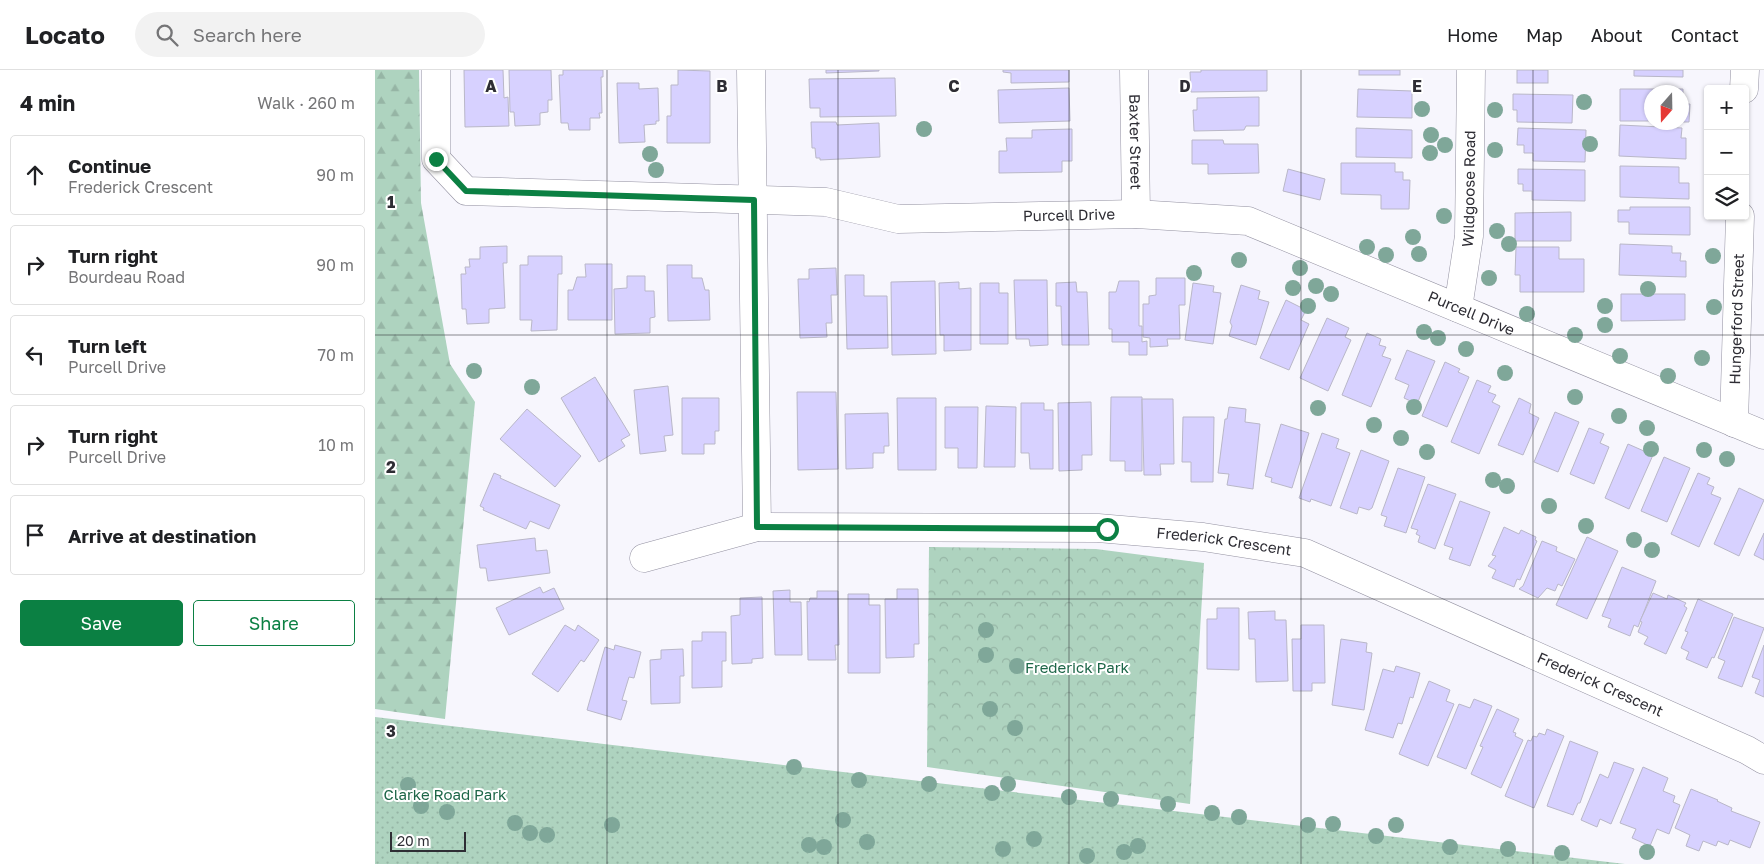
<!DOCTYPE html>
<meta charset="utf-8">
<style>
body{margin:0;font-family:"Golos Text",sans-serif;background:#f2f2f2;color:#202124}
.controls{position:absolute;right:15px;top:15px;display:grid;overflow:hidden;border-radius:5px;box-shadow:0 1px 4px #0004}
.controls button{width:45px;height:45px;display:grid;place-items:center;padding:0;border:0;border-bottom:1px solid #e0e0e0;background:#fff;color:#202124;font:25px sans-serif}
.compass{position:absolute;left:1269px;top:15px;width:45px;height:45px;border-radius:50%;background:#fff;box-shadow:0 1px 4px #0004;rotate:200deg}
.scale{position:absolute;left:15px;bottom:12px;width:76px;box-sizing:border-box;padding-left:5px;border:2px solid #2e2d34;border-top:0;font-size:14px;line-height:18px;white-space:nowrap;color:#2e2d34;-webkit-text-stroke:4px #fff;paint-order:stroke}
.stop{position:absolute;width:15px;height:15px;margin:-11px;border:4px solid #0b8043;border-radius:50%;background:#fff}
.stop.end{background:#0b8043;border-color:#fff;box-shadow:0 1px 5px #0008}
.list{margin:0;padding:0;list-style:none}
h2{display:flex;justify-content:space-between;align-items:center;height:65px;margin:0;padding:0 20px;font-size:21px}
h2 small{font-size:16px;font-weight:400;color:#757577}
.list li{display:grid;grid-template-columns:32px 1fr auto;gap:15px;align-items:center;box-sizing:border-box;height:80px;margin:0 10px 10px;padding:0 10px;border:1px solid #e0e0e0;border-radius:5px}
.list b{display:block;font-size:19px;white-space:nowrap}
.list p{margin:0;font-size:16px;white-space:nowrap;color:#757577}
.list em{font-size:16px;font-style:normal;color:#757577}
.actions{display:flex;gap:10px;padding:15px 20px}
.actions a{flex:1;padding:11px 0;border:1px solid #0b8043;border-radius:5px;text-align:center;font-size:18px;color:#0b8043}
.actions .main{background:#0b8043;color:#fff}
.icon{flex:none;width:28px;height:28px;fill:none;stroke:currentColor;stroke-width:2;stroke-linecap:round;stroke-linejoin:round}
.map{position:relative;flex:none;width:1389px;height:794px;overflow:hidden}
header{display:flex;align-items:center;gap:30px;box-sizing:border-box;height:70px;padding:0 25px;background:#fff;border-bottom:1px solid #e0e0e0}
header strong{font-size:24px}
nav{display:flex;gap:28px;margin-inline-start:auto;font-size:18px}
.search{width:350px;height:45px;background:#f2f2f2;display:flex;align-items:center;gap:12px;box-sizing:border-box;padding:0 18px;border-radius:28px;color:#757577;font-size:19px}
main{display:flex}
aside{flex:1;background:#fff}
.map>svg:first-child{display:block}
</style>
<header>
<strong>Locato</strong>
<div class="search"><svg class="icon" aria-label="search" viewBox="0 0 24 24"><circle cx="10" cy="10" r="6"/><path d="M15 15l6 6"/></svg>Search here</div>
<nav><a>Home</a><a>Map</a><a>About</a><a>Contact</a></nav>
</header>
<main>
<aside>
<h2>4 min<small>Walk · 260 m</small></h2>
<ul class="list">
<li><svg class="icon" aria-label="ahead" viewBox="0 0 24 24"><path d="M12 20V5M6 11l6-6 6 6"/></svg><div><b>Continue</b><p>Frederick Crescent</p></div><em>90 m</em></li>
<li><svg class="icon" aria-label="right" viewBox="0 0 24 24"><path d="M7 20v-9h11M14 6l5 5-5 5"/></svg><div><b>Turn right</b><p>Bourdeau Road</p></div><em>90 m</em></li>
<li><svg class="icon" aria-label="left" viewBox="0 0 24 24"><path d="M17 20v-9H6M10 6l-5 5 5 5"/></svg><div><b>Turn left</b><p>Purcell Drive</p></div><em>70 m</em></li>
<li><svg class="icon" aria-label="right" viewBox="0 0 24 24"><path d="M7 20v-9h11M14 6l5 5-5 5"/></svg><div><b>Turn right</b><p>Purcell Drive</p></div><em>10 m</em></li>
<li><svg class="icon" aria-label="arrive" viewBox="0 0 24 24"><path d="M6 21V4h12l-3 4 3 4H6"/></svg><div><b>Arrive at destination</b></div></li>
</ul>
<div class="actions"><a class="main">Save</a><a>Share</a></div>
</aside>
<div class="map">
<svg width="1389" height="794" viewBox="0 0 1389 794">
<defs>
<pattern id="grass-dots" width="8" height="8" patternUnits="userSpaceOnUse" patternTransform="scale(1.25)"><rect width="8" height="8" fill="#aed3bf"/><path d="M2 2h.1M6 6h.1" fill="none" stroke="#96b5a5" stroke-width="1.8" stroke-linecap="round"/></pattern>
<pattern id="forest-firs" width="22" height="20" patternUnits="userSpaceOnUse" patternTransform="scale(1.25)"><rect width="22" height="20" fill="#aed3bf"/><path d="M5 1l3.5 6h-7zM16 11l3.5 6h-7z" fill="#96b5a5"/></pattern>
<pattern id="park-crowns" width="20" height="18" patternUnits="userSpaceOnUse" patternTransform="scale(1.25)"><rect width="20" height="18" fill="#aed3bf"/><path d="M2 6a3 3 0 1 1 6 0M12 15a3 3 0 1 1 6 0" fill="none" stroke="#96b5a5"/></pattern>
</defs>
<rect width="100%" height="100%" fill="#f7f6fd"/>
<polygon fill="url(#grass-dots)" points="0,647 1250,794 0,794"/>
<polygon fill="url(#forest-firs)" points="0,0 44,0 46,133 75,294 100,332 70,649 0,639"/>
<polygon fill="url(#park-crowns)" points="554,477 721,479 829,493 815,734 552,697"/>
<g fill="#d7d1ff" stroke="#b9b7c8">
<polygon points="89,0 128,0 129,28 133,27 134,56 90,57"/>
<polygon points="134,0 176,0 177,30 173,30 173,42 165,43 165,55 140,56 139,42 135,42"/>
<polygon points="188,0 228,0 228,7 226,7 227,43 224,43 225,48 215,48 215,60 194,60 193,53 186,53 184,5 188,5"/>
<polygon points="303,0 335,1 335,73 292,73 292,46 296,46 296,15 303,15"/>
<polygon points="451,0 504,0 504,1 451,3"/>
<polygon points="628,0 694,0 694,12 636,13 636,3 628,2"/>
<polygon points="826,0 892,0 892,21 816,22 815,2 826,2"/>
<rect x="984" y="0" width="41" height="5"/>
<rect x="1142" y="0" width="31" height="13"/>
<polygon points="1259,0 1308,0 1308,7 1259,6"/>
<polygon points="520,8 521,46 445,47 445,38 435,38 434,9"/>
<polygon points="242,13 264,13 264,19 283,18 284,51 281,51 281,54 269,55 270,72 244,73"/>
<polygon points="694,18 695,51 624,53 623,20"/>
<polygon points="983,19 1037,21 1037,48 982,47"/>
<polygon points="1245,19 1308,19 1308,34 1315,34 1314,52 1306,52 1306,22 1276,22 1276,51 1245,51"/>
<polygon points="1138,24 1198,25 1197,53 1142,52 1142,40 1138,40"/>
<polygon points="884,27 884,56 871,56 869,60 819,61 818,40 822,40 822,28"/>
<polygon points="436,52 461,52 462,55 504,53 505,87 445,90 445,88 441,88 440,78 437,78"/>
<polygon points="1245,55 1307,58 1306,68 1311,68 1311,89 1244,86"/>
<polygon points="981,58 1037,60 1037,88 981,87"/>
<polygon points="1143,58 1211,60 1210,92 1158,91 1158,83 1149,83 1149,75 1142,75"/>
<polygon points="697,59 697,91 687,91 687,102 624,103 624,81 632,81 631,68 657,68 657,60"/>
<polygon points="817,70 848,70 849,74 883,74 884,103 833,104 833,94 817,94"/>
<polygon points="966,93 1020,93 1020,102 1028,102 1028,110 1035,110 1034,139 1006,139 1006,125 966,124"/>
<polygon points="1245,96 1304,97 1304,113 1314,113 1314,129 1245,127"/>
<polygon points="913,99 950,109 945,130 908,121"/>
<polygon points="1143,99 1210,100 1210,131 1157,130 1157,121 1148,121 1148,114 1143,114"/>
<polygon points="1255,137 1315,137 1315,165 1254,164 1254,152 1243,152 1243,140 1255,140"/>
<polygon points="1196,142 1196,171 1140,171 1140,143"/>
<polygon points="1245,174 1297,176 1297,183 1306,183 1305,191 1311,191 1311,207 1244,205"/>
<polygon points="132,176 132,193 128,193 130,238 114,239 114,253 92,254 91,239 87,239 86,204 91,204 90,197 95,197 94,189 105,189 105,177"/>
<polygon points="1141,177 1184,177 1184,189 1209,189 1209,222 1145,222 1145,205 1140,205"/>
<polygon points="153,186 187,186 187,204 183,204 182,260 156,261 157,250 145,250 145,195 153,195"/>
<polygon points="210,194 237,194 237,250 193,250 193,220 198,220 202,207 211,207"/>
<polygon points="292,195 317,195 317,208 327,208 330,220 334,220 335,250 293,251"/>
<polygon points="461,198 462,225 456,225 457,253 451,253 452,267 425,268 423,209 434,209 434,199"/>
<polygon points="470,205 489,205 489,226 512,226 513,278 472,279"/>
<polygon points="252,206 270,206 270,221 279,221 280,247 275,248 275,263 240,264 239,219 252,218"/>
<polygon points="781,208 810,208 810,235 804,235 805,269 792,269 793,276 775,277 775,268 768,267 768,234 774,234 774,226 781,225"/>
<polygon points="639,210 672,210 673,275 655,276 654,269 641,269"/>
<polygon points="560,211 561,284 517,285 516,212"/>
<polygon points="744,211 764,211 764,256 767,256 767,272 772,271 772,285 754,285 754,272 737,272 737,259 734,259 734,222 741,222"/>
<polygon points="584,212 584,219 596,218 596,280 569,281 569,265 565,265 564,213"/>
<polygon points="701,212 702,222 712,222 714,275 687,275 686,236 681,236 681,213"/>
<polygon points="605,213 624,213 624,223 633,223 633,274 605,274"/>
<polygon points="818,213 839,216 838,222 846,223 838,274 810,270"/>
<polygon points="866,215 885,221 883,229 894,232 881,275 854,266 857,256 855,252"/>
<polygon points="1246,224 1310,224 1310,250 1246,251"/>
<polygon points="911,230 931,240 926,250 934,254 914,300 885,288"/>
<polygon points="952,248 974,258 970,267 976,270 953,321 925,308"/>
<polygon points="992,263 1006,269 1004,275 1011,277 1007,286 1016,289 996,337 967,325"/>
<polygon points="1032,280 1060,291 1042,334 1029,328 1034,315 1020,309"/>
<polygon points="1070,292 1085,299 1083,302 1094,307 1072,357 1047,346"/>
<polygon points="220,307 255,365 246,370 250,376 224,392 186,328"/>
<polygon points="1102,310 1116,316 1113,322 1121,325 1117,332 1125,336 1104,384 1076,372"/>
<polygon points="293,316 298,365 289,366 291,381 265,384 259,320"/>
<polygon points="422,322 461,322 463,399 423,400"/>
<polygon points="736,327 767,327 767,401 750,401 750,391 735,391"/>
<polygon points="307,328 344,328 344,361 340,361 340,374 329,374 329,384 307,384"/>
<polygon points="522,328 561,328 561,400 523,400"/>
<polygon points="1144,328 1156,334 1154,343 1164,348 1148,385 1123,375"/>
<polygon points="767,329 798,329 799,394 785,394 786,405 769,405"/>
<polygon points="716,332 717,385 707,385 707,400 684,401 683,333"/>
<polygon points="646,333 669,333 669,340 678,340 678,399 655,399 654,383 646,383"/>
<polygon points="611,336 641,337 640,397 609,397"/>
<polygon points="570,337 603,337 602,398 583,398 583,378 570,378"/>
<polygon points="854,337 871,339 870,352 885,354 878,419 852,415 854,404 843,403 850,349 852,349"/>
<polygon points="152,339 206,386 180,417 125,369"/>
<polygon points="1180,342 1204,352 1183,402 1159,392"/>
<polygon points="513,343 514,376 509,376 509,383 498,383 498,398 471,399 470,344"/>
<polygon points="808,347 839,347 838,412 816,412 816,392 807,392"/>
<polygon points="906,354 934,363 917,418 896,412 897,408 890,406"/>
<polygon points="1214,358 1229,364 1225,373 1234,377 1219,414 1195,404"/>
<polygon points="947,363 964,369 961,378 975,383 956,436 936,429 935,432 924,428"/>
<polygon points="1253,374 1278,385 1254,439 1230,428"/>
<polygon points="986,380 1014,391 997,438 994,440 984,437 982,444 965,438"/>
<polygon points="1289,387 1315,398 1292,452 1266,441"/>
<polygon points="1023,398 1050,407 1031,463 1009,456 1012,447 1006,445"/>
<polygon points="119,403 126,406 125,408 185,435 174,459 155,451 151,459 108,440 109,438 105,436"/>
<polygon points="1323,403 1335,408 1332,414 1339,417 1336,424 1346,428 1324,477 1296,464"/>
<polygon points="1053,414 1081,424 1060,479 1043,472 1045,466 1041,464 1043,460 1036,458"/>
<polygon points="1364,418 1389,430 1364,486 1339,474"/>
<polygon points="1085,431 1115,442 1095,496 1074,489 1078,478 1069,475"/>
<polygon points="1129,457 1144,464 1146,460 1161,467 1160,470 1162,471 1145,510 1142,509 1139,517 1117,508 1121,500 1113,496 1121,486 1117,485"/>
<polygon points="1389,463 1389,490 1379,485"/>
<polygon points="1212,467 1243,481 1212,549 1181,535"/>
<polygon points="160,468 161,481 172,480 175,503 113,511 111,498 105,498 102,475"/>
<polygon points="1167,471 1182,477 1181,481 1200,489 1187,516 1183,514 1180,521 1172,518 1163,528 1144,519 1148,516"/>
<polygon points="1247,497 1281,511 1263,557 1259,555 1255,566 1233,557 1236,549 1227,546"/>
<polygon points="165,517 168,523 179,518 189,539 134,565 121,538"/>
<polygon points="522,519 543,519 544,574 539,574 539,587 511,588 510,529 522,529"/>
<polygon points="415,520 415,532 426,532 427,585 400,585 398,521"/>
<polygon points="442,521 463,521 464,575 460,575 461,590 433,590 432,531 434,532 435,528 442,528"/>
<polygon points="1278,523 1292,529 1293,525 1311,533 1309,536 1312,538 1291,584 1269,574 1273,567 1263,562 1267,552 1265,551"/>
<polygon points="473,524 494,524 494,535 505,535 505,603 473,603"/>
<polygon points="387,527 388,588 377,589 377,593 357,594 356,546 365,545 365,528"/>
<polygon points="1323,529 1358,544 1339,588 1337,587 1332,598 1311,589 1314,582 1306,578 1313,562 1310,561"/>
<polygon points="842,538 864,538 864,600 832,599 832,549 842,549"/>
<polygon points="900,541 900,550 911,550 913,611 881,612 880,569 874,569 873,542"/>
<polygon points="1359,547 1389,558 1367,617 1343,608 1350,591 1343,588"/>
<polygon points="190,555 200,561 203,555 224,570 209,592 206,590 183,622 157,604"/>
<polygon points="926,555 949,555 950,613 937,613 937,621 918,621 917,569 926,569"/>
<polygon points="327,562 351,562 351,591 347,591 347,617 317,618 317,571 327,571"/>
<polygon points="966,569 992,573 991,582 997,583 989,640 957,635"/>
<polygon points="240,575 266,582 259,608 254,607 247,630 252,631 246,650 212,640 230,577 239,580"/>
<polygon points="1389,575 1389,627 1380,623 1385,610 1377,607"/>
<polygon points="308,579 309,606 305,606 305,633 276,634 275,590 286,589 286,580"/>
<polygon points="1021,596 1045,603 1038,628 1035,627 1027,654 1023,653 1018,668 990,660 1008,599 1019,602"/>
<polygon points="1054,611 1075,620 1071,631 1079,634 1053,696 1024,684"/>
<polygon points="1099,629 1117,636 1091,699 1062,687 1084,634 1095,638"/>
<polygon points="1122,639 1144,649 1138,662 1141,663 1140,666 1148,670 1126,718 1096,704 1108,677 1105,676"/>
<polygon points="1172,659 1189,666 1159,738 1130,726 1153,670 1156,671 1158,666 1162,667 1164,663 1170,665"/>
<polygon points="1195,671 1223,682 1205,733 1203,733 1198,745 1172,736"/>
<polygon points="1239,692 1259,699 1236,754 1225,749 1222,757 1206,750 1225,704 1233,708"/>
<polygon points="1268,697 1293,708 1288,721 1300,726 1298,732 1305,735 1294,764 1282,759 1275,776 1257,768 1261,759 1245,753"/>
<polygon points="1316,719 1343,730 1342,731 1357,738 1356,741 1385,752 1375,778 1355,770 1353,775 1343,771 1341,776 1328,771 1324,781 1311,776 1315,765 1300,758"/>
</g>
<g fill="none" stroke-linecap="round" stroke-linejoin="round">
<g stroke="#9391a1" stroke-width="29">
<g id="street">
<path id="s1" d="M 61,0 L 61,89 L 91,121 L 451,132 L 523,149 L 761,144 L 873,151 L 1389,365"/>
<polyline points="376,0 382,457"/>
<path id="s2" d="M 759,0 L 761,144"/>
<polyline points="1369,19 1370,0"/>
<path id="s3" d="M 1083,238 L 1094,166 L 1096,0"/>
<path id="s4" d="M 1359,353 L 1365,146"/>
<path id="s5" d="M 269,488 L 382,457 L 723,458 L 828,467 L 930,483 L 1372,680 L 1389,690"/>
</g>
</g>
<use href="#street" stroke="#fff" stroke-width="28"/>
</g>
<g fill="#7fa799">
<circle cx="1209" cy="32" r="8"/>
<circle cx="1047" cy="39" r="8"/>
<circle cx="1120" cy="40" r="8"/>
<circle cx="549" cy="59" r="8"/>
<circle cx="1056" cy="65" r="8"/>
<circle cx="1215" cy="74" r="8"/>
<circle cx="1070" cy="75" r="8"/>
<circle cx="1120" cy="80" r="8"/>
<circle cx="1055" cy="83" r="8"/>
<circle cx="275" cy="84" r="8"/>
<circle cx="281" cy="100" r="8"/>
<circle cx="1069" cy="146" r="8"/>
<circle cx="1122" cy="161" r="8"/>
<circle cx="1038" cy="167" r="8"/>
<circle cx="1134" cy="174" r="8"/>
<circle cx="992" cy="177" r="8"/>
<circle cx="1044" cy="184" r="8"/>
<circle cx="1011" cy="185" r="8"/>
<circle cx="1338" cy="186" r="8"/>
<circle cx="864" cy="190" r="8"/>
<circle cx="925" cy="198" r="8"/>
<circle cx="819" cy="203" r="8"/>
<circle cx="1114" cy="208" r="8"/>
<circle cx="941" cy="216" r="8"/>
<circle cx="918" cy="218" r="8"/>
<circle cx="1273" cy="219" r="8"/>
<circle cx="956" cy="224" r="8"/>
<circle cx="933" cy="236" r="8"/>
<circle cx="1230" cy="236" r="8"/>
<circle cx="1339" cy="237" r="8"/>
<circle cx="1152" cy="244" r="8"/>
<circle cx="1230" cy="255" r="8"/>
<circle cx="1049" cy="262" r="8"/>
<circle cx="1200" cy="265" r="8"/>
<circle cx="1063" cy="268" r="8"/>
<circle cx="1091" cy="279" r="8"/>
<circle cx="1245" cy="286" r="8"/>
<circle cx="1327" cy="288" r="8"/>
<circle cx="99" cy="301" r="8"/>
<circle cx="1130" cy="303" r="8"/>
<circle cx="1293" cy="306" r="8"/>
<circle cx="157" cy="317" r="8"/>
<circle cx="1200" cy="327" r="8"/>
<circle cx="1039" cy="337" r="8"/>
<circle cx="943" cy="338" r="8"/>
<circle cx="1244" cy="346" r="8"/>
<circle cx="999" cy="355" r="8"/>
<circle cx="1272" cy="358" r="8"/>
<circle cx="1026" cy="368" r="8"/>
<circle cx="1276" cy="379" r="8"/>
<circle cx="1329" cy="380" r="8"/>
<circle cx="1052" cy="382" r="8"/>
<circle cx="1352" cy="389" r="8"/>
<circle cx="1118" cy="410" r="8"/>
<circle cx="1132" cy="416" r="8"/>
<circle cx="1174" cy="436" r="8"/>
<circle cx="1211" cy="456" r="8"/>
<circle cx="1259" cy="470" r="8"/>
<circle cx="1277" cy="480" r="8"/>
<circle cx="611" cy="560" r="8"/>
<circle cx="611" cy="585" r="8"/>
<circle cx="642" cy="596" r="8"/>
<circle cx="615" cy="639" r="8"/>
<circle cx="640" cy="658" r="8"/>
<circle cx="419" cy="697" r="8"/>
<circle cx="484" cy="710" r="8"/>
<circle cx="554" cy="714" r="8"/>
<circle cx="633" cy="714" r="8"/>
<circle cx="33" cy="715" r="8"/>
<circle cx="617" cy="723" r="8"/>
<circle cx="694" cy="727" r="8"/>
<circle cx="736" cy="729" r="8"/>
<circle cx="793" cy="734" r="8"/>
<circle cx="46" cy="736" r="8"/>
<circle cx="72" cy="742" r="8"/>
<circle cx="837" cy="743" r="8"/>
<circle cx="864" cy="747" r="8"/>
<circle cx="468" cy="750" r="8"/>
<circle cx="140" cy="753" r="8"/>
<circle cx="958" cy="754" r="8"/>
<circle cx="237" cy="755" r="8"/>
<circle cx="933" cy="755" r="8"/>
<circle cx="1021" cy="755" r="8"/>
<circle cx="155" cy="763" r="8"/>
<circle cx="172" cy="765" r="8"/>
<circle cx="1001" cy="766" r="8"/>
<circle cx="659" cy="769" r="8"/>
<circle cx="492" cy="772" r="8"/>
<circle cx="434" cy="775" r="8"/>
<circle cx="763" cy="776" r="8"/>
<circle cx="449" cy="777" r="8"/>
<circle cx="1075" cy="777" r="8"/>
<circle cx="628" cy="779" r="8"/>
<circle cx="1133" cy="779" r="8"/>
<circle cx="749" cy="782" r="8"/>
<circle cx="1272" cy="782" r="8"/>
<circle cx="1187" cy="783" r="8"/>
<circle cx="712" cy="786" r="8"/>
</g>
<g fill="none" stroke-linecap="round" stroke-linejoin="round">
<polyline stroke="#0b8043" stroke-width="6" points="61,89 91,121 379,130 382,457 732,459"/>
</g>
<path fill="none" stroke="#2e2d34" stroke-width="1" stroke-opacity="0.55" d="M 232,0 L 232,794M 463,0 L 463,794M 694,0 L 694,794M 926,0 L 926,794M 1158,0 L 1158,794M 0,265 L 1389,265M 0,529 L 1389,529"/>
<g text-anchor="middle" stroke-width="4" stroke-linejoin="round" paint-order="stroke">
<g font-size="15" fill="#2e2d34" stroke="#fff">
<text dy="5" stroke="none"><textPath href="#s2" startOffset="72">Baxter Street</textPath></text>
<text dy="5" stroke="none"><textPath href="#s3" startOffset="120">Wildgoose Road</textPath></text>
<text dy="5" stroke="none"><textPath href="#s1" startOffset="738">Purcell Drive</textPath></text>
<text dy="5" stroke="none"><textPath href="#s1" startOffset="1159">Purcell Drive</textPath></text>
<text dy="5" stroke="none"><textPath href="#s4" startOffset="104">Hungerford Street</textPath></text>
<text dy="5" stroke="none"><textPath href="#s5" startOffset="585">Frederick Crescent</textPath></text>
<text dy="5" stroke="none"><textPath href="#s5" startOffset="990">Frederick Crescent</textPath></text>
</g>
<g font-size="15" fill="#1d6648" stroke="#fff">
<text x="702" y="603">Frederick Park</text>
<text x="70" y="730">Clarke Road Park</text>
</g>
</g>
<g font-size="16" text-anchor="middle" font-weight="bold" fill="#2e2d34" stroke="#fff" stroke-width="4" stroke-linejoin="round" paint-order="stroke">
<text x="116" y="22">A</text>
<text x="347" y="22">B</text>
<text x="579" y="22">C</text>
<text x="810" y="22">D</text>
<text x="1042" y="22">E</text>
<text x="16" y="138">1</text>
<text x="16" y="403">2</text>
<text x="16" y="667">3</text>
</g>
</svg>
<div class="controls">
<button>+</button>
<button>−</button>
<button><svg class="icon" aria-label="layers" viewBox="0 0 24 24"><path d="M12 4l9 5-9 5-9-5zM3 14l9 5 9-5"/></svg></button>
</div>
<svg class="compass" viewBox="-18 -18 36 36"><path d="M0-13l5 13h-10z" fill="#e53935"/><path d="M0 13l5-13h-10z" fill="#757577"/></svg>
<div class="scale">20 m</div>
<div class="stop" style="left:732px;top:459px"></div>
<div class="stop end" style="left:61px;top:89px"></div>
</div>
</main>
